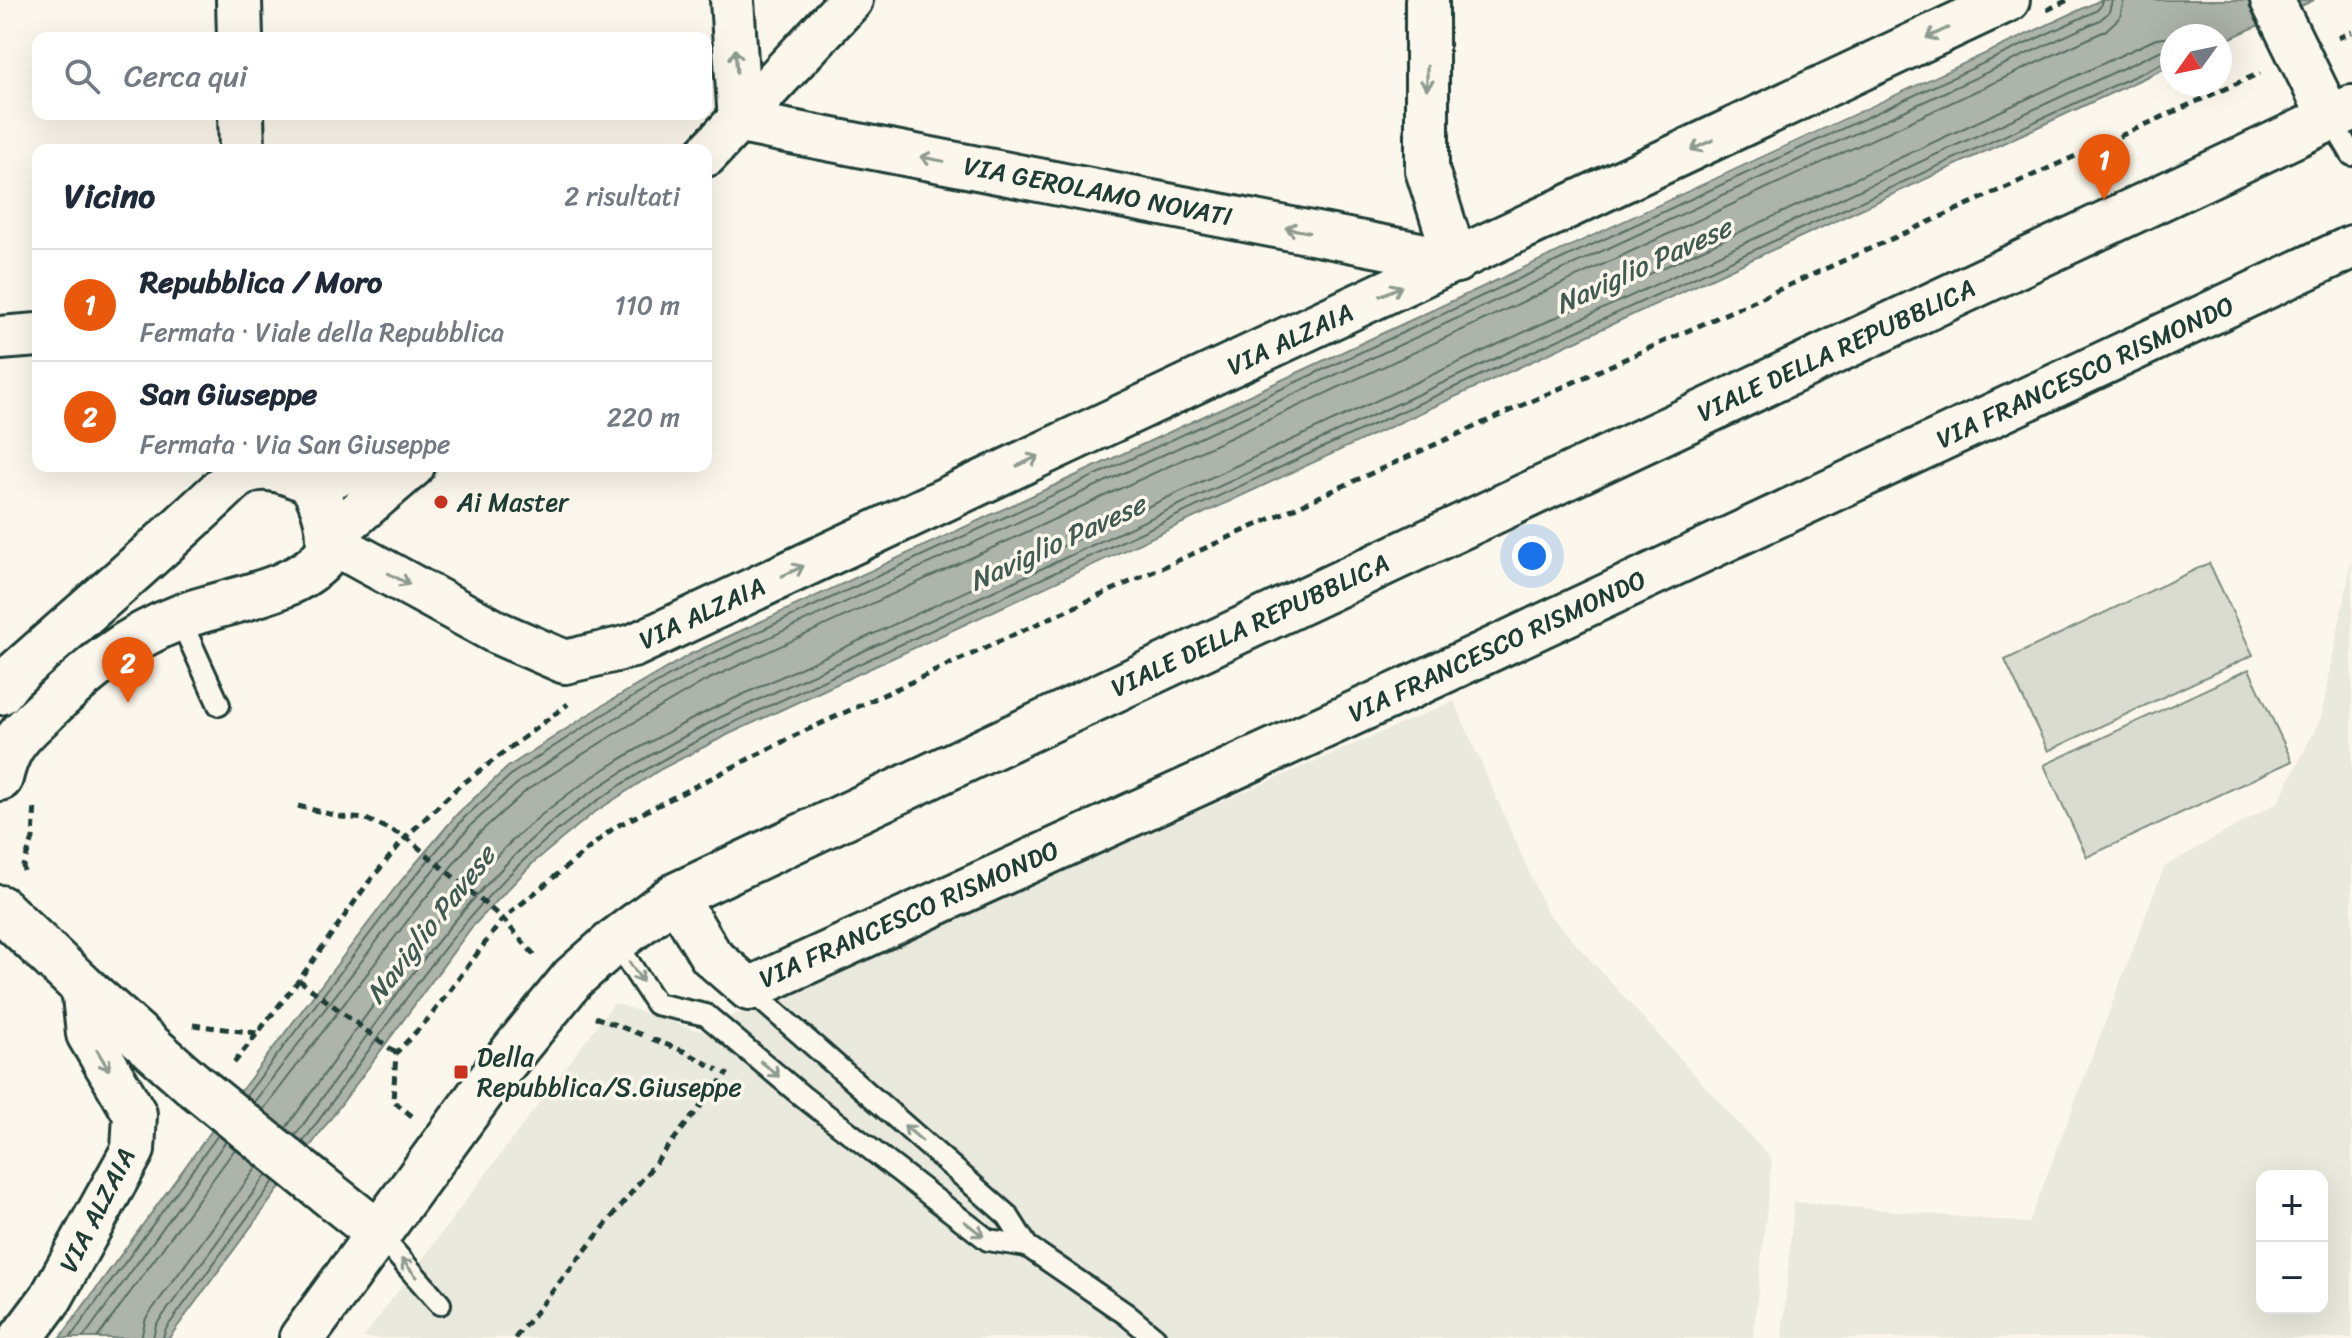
<!DOCTYPE html>
<html lang="it">
<meta charset="utf-8">
<style>
body{margin:0;font-family:Sriracha,sans-serif;background:#f6f6f7;color:#1f2937}
.controls{position:absolute;right:24px;bottom:24px;display:grid;overflow:hidden;border-radius:16px;box-shadow:0 8px 32px #0002}
.controls button{width:72px;height:72px;display:grid;place-items:center;padding:0;border:0;border-bottom:2px solid #e0e1e3;background:#fff;color:#1f2937;font:40px sans-serif}
.compass{position:absolute;left:2160px;top:24px;width:72px;height:72px;border-radius:50%;background:#fff;box-shadow:0 8px 32px #0002;rotate:237deg}
.you{position:absolute;left:1532px;top:556px;width:28px;height:28px;margin:-20px;border:6px solid #fff;border-radius:50%;background:#1a73e8;box-shadow:0 0 0 12px #1a73e833}
.badge{display:grid;place-items:center;width:52px;height:52px;border-radius:50%;background:#ea580c;color:#fff;font-size:26px;font-weight:700}
.pin{position:absolute;translate:-50% -66px;filter:drop-shadow(0 2px 4px #0008)}
.pin::after{content:'';position:absolute;top:42px;width:28px;height:24px;background:inherit;clip-path:polygon(0 0,100% 0,50% 100%)}
.list{margin:0;padding:0;list-style:none}
h2{display:flex;justify-content:space-between;align-items:center;height:104px;margin:0;padding:0 32px;font-size:34px}
h2 small{font-size:26px;font-weight:400;color:#747a83}
.list li{display:grid;grid-template-columns:52px 1fr auto;gap:24px;align-items:center;box-sizing:border-box;height:112px;padding:0 32px;border-top:2px solid #e0e1e3}
.list b{display:block;font-size:30px;white-space:nowrap}
.list p{margin:0;font-size:26px;white-space:nowrap;color:#747a83}
.list em{font-size:26px;font-style:normal;color:#747a83}
.icon{flex:none;width:44px;height:44px;fill:none;stroke:currentColor;stroke-width:2;stroke-linecap:round;stroke-linejoin:round}
.map{position:relative;flex:none;width:2352px;height:1338px;overflow:hidden}
.search{position:absolute;background:#fff;box-shadow:0 8px 32px #0002;left:32px;top:32px;width:680px;height:88px;display:flex;align-items:center;gap:20px;box-sizing:border-box;padding:0 28px;border-radius:16px;color:#747a83;font-size:30px}
.panel{position:absolute;background:#fff;box-shadow:0 8px 32px #0002;left:32px;top:144px;width:680px;height:328px;border-radius:16px}
.map>svg:first-child{display:block}
</style>
<div class="map">
<svg width="2352" height="1338" viewBox="0 0 2352 1338">
<rect width="100%" height="100%" fill="#fbf7ec"/>
<filter id="ink" filterUnits="userSpaceOnUse"><feTurbulence type="fractalNoise" baseFrequency=".0125" numOctaves="2"/><feDisplacementMap in="SourceGraphic" scale="16" xChannelSelector="R" yChannelSelector="G"/><feConvolveMatrix kernelMatrix="1 2 1 2 8 2 1 2 1" color-interpolation-filters="sRGB"/></filter>
<g filter="url(#ink)">
<g fill="#eae9de" fill-rule="evenodd">
<path d="M 2352,558 L 2352,1338 L 1782,1338 L 1794,1202 L 2029,1223 L 2164,867 L 2278,802 L 2321,718 ZM 2262,1176 L 2322,1176 L 2322,1308 L 2262,1308 Z"/>
<polygon points="1454,701 1546,911 1772,1160 1753,1338 363,1338 614,1003 700,1031 789,989"/>
</g>
<g fill="#dbdcd1" stroke="#7d8c82" stroke-width="2">
<polygon points="2209,563 2253,655 2048,751 2005,660"/>
<polygon points="2249,669 2292,761 2087,857 2044,765"/>
</g>
<path fill="#adb4aa" stroke="#74847b" stroke-width="2" d="M 2101,0 L 2314,0 L 2220,43 L 2220,36 L 2172,36 L 2172,65 C 1692,289 1209,509 729,734 L 661,769 L 592,814 L 534,862 L 471,928 L 169,1338 L 60,1338 L 237,1096 L 395,888 L 458,813 L 508,767 L 600,707 L 691,654 C 1160,435 1632,221 2101,0 Z"/>
<g fill="none" stroke-linecap="round" stroke-linejoin="round">
<g stroke="#586d63" stroke-width="2">
<path d="M 246,1096 L 401,893 L 464,818 L 513,773 L 604,714 L 695,661 C 1161,444 1630,231 2096,11 L 2100,7 L 2102,0"/>
<path d="M 254,1102 L 409,899 L 471,825 L 520,781 L 609,722 L 699,670 C 1166,453 1635,240 2100,20 L 2109,12 L 2112,0"/>
<path d="M 263,1110 L 418,907 L 479,833 L 527,790 L 616,733 L 705,681 C 1171,463 1640,251 2105,31 L 2120,17 L 2124,0"/>
<path d="M 286,1128 C 357,1030 424,924 513,840 C 572,784 644,743 716,707 C 1196,483 1677,263 2156,39 L 2172,37"/>
<path d="M 295,1136 C 366,1038 433,935 520,850 C 577,794 650,754 721,717 C 1201,493 1682,274 2162,50 L 2172,49"/>
<path d="M 303,1142 C 373,1047 442,937 528,856 C 586,802 655,762 726,726 L 1326,446 L 2172,59"/>
<polyline points="70,1338 218,1135"/>
<polyline points="83,1338 226,1141"/>
<polyline points="97,1338 235,1149"/>
<polyline points="141,1338 146,1318 257,1167"/>
<polyline points="153,1338 156,1325 267,1174"/>
<polyline points="163,1338 165,1330 274,1181"/>
</g>
<g stroke="#1f3d34" stroke-width="26">
<g id="service">
<polyline points="2330,118 2352,155"/>
<polyline points="179,617 219,705"/>
<polyline points="615,941 656,1004 706,1015 802,1096 988,1240 1027,1246"/>
<polyline points="749,989 1008,1216 1027,1246 1126,1314 1155,1338"/>
<polyline points="378,1233 440,1304"/>
</g>
</g>
<g stroke="#1f3d34" stroke-width="48">
<g id="minor">
<polyline points="732,0 740,122 1456,261"/>
<polyline points="1427,0 1427,170 1456,261"/>
<polyline points="2272,0 2330,118"/>
<polyline points="706,155 851,0"/>
<polyline points="0,338 38,335"/>
<polyline points="310,482 355,470 362,466"/>
<polyline points="331,536 413,466"/>
<polyline points="331,542 498,633 565,662 633,646 2008,0"/>
<polyline points="675,896 711,956 749,989 1405,690 2352,247"/>
<polyline points="21,1338 51,1298 133,1150 135,1114 88,1034 83,987"/>
</g>
</g>
<g stroke="#1f3d34" stroke-width="50">
<g id="tertiary">
<polyline points="239,0 240,38"/>
<polyline points="241,114 242,150"/>
<path d="M 0,692 L 10,679 C 84,613 160,549 232,480 C 251,462 278,467 299,477 C 301,477 309,481 310,482 C 322,495 336,540 325,556 C 296,593 224,600 181,617 C 127,637 84,673 43,713 C 30,725 15,738 8,754 C 4,762 2,770 0,778"/>
<polyline points="0,908 83,987 193,1084"/>
<polyline points="314,1182 378,1233"/>
<polyline points="302,1338 495,1074 573,978 615,941 675,896 2352,108"/>
</g>
</g>
<g stroke="#1f3d34" stroke-width="5" stroke-dasharray="8 6" stroke-linecap="butt">
<polyline points="2047,10 2068,0"/>
<polyline points="2338,38 2352,32"/>
<polyline points="298,806 341,817 366,819 406,837 503,919 536,957"/>
<polyline points="24,871 23,866 33,839 35,803"/>
<polyline points="299,980 396,1053"/>
<polyline points="595,1017 642,1035"/>
<polyline points="193,1025 257,1033"/>
<polyline points="652,1039 686,1052 718,1070"/>
<polyline points="234,1063 299,980 368,883 406,837 457,788 568,704"/>
<polyline points="412,1116 393,1101 396,1053 430,1017 503,919 615,827 796,735 1059,614 2260,73"/>
<polyline points="515,1338 728,1072"/>
</g>
<use href="#service" stroke="#fbf7ec" stroke-width="20"/>
<use href="#minor" stroke="#fbf7ec" stroke-width="42"/>
<use href="#tertiary" stroke="#fbf7ec" stroke-width="44"/>
<g stroke="#1f3d34" stroke-width="50" stroke-linecap="butt">
<polyline id="tertiary-bridge" points="193,1084 314,1182"/>
</g>
<use href="#tertiary-bridge" stroke="#fbf7ec" stroke-width="44"/>
</g>
<defs><path id="oneway-shaft" d="M-6 0H5M1.5-3L5.5 0L1.5 3" fill="none" stroke-width="1.6" stroke-linecap="round" stroke-linejoin="round" transform="scale(2)"/></defs>
<g stroke="#8d9a90">
<use href="#oneway-shaft" transform="translate(1937 33) rotate(155)"/>
<use href="#oneway-shaft" transform="translate(736 61) rotate(-94)"/>
<use href="#oneway-shaft" transform="translate(1427 78) rotate(90)"/>
<use href="#oneway-shaft" transform="translate(1702 145) rotate(155)"/>
<use href="#oneway-shaft" transform="translate(932 159) rotate(-169)"/>
<use href="#oneway-shaft" transform="translate(1297 230) rotate(-169)"/>
<use href="#oneway-shaft" transform="translate(1391 291) rotate(-25)"/>
<use href="#oneway-shaft" transform="translate(1028 461) rotate(-25)"/>
<use href="#oneway-shaft" transform="translate(793 571) rotate(-25)"/>
<use href="#oneway-shaft" transform="translate(399 579) rotate(28)"/>
<use href="#oneway-shaft" transform="translate(636 972) rotate(56)"/>
<use href="#oneway-shaft" transform="translate(103 1060) rotate(59)"/>
<use href="#oneway-shaft" transform="translate(770 1069) rotate(40)"/>
<use href="#oneway-shaft" transform="translate(913 1133) rotate(-139)"/>
<use href="#oneway-shaft" transform="translate(974 1229) rotate(38)"/>
<use href="#oneway-shaft" transform="translate(409 1268) rotate(-131)"/>
</g>
</g>
<g fill="#c8321e" stroke="#fbf7ec" stroke-width="3">
<circle cx="441" cy="502" r="8"/>
<rect x="453" y="1064" width="16" height="16" rx="4"/>
</g>
<g text-anchor="middle" stroke-width="7" stroke-linejoin="round" paint-order="stroke">
<g font-size="26" fill="#1f3d34" stroke="#fbf7ec">
<text transform="translate(1098 191) rotate(11)" y="9">VIA GEROLAMO NOVATI</text>
<text transform="translate(1290 339) rotate(-25)" y="9">VIA ALZAIA</text>
<text transform="translate(1836 350) rotate(-25)" y="9">VIALE DELLA REPUBBLICA</text>
<text transform="translate(2085 372) rotate(-25)" y="9">VIA FRANCESCO RISMONDO</text>
<text transform="translate(702 613) rotate(-25)" y="9">VIA ALZAIA</text>
<text transform="translate(1250 625) rotate(-25)" y="9">VIALE DELLA REPUBBLICA</text>
<text transform="translate(1497 646) rotate(-25)" y="9">VIA FRANCESCO RISMONDO</text>
<text transform="translate(909 914) rotate(-24)" y="9">VIA FRANCESCO RISMONDO</text>
<text transform="translate(97 1210) rotate(-63)" y="9">VIA ALZAIA</text>
</g>
<g font-size="26" fill="#1f3d34" stroke="#fbf7ec" text-anchor="start">
<text x="457" y="511">Ai Master</text>
<text x="477" y="1066">Della<tspan x="477" dy="30">Repubblica/S.Giuseppe</tspan></text>
</g>
<g font-size="28" font-style="italic" fill="#425b52" stroke="#fbf7ec">
<text transform="translate(1643 265) rotate(-25)" y="10">Naviglio Pavese</text>
<text transform="translate(1057 542) rotate(-25)" y="10">Naviglio Pavese</text>
<text transform="translate(430 924) rotate(-52)" y="10">Naviglio Pavese</text>
</g>
</g>
</svg>
<div class="controls">
<button>+</button>
<button>−</button>
</div>
<svg class="compass" viewBox="-18 -18 36 36"><path d="M0-13l5 13h-10z" fill="#e53935"/><path d="M0 13l5-13h-10z" fill="#747a83"/></svg>
<div class="you"></div>
<div class="pin badge" style="left:2104px;top:200px">1</div>
<div class="pin badge" style="left:128px;top:703px">2</div>
<div class="search"><svg class="icon" aria-label="search" viewBox="0 0 24 24"><circle cx="10" cy="10" r="6"/><path d="M15 15l6 6"/></svg>Cerca qui</div>
<section class="panel">
<h2>Vicino<small>2 risultati</small></h2>
<ul class="list">
<li><span class="badge">1</span><div><b>Repubblica / Moro</b><p>Fermata · Viale della Repubblica</p></div><em>110 m</em></li>
<li><span class="badge">2</span><div><b>San Giuseppe</b><p>Fermata · Via San Giuseppe</p></div><em>220 m</em></li>
</ul>
</section>
</div>
